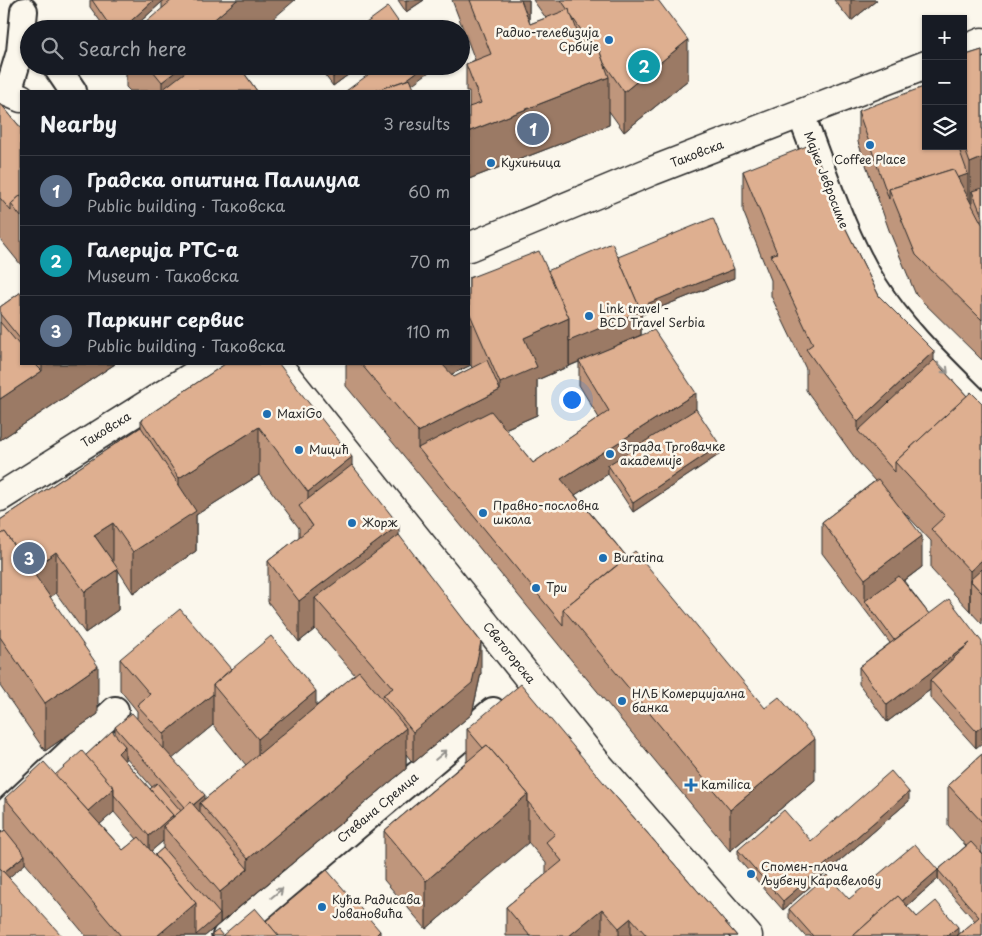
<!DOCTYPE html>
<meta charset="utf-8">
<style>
body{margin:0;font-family:"Playpen Sans",sans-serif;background:#20242c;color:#f1f3f6}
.controls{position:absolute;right:15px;top:15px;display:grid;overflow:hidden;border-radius:0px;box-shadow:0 1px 4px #0004}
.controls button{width:45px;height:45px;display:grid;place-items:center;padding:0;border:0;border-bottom:1px solid #363941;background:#171b24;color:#f1f3f6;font:25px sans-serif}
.you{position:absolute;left:571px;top:399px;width:18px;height:18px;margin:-12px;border:4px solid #fff;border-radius:50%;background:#1a73e8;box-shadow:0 0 0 8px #1a73e833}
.badge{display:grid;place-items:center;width:32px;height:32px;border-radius:50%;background:#1f6fb2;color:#fff;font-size:16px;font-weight:700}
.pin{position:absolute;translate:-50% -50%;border:2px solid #fff;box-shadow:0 1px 5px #0006}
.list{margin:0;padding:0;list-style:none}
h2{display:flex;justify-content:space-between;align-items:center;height:65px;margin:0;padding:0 20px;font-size:21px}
h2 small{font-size:16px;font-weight:400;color:#9ea1a6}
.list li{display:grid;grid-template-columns:32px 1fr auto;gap:15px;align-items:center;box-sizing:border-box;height:70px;padding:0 20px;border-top:1px solid #363941}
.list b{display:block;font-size:19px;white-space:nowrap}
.list p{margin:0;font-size:16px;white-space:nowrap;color:#9ea1a6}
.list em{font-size:16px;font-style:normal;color:#9ea1a6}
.icon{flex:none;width:28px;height:28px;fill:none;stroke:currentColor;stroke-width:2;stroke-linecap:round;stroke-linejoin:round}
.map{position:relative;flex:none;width:982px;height:936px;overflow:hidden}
.search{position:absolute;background:#171b24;box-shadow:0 1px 4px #0004;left:20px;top:20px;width:450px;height:55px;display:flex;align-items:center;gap:12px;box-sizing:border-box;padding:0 18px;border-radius:28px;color:#9ea1a6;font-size:19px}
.panel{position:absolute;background:#171b24;box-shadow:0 1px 4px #0004;left:20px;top:90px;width:450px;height:275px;border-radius:0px}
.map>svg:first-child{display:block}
</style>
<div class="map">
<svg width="982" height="936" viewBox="0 0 982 936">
<rect width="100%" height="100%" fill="#fbf7ec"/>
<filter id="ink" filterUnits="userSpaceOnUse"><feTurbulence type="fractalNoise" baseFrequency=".02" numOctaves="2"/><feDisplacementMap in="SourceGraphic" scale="10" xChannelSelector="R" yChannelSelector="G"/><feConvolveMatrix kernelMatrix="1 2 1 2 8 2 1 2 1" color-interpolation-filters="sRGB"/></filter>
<g filter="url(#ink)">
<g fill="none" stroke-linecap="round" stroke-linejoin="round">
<g stroke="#2b2b2b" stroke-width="30">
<g id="street">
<polyline points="56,66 73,91"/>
<polyline points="8,92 20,52 24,11"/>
<path d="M 801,115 C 823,171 842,235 874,286 C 903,332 944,370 982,408"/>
<polyline points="0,818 115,710"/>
<polyline points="226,936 493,711"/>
</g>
</g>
<g stroke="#2b2b2b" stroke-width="31">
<g id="secondary">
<polyline points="0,89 21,98"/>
<polyline points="277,364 596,762 748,936"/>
</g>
</g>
<g stroke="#2b2b2b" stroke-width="31">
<g id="primary">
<polyline points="963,50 982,42"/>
<polyline points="469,247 652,171 926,65"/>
<polyline points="0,497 212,364"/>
</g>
</g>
<use href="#street" stroke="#fbf7ec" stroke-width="26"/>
<use href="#secondary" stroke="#fbf7ec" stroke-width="28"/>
<use href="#primary" stroke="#fbf7ec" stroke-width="28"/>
</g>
<g fill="#bf967c" stroke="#2b2b2b" fill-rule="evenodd">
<polygon points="90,0 295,0 162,9 162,2 132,29 106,29 90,7"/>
<polygon points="398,0 424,0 406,12"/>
<polygon points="452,0 529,0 529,21 530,24 546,18 533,0 658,0 688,80 624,132 609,111 609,125 469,179 469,91 466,91 466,64 475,60"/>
<polygon points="834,0 877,0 851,21"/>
<polygon points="982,50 982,360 916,295 889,230 858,142 858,111 926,146 963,146 963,56"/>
<polygon points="126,66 239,66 257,91 130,91 126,87"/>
<polygon points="318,66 360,66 333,86"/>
<polygon points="0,103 21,128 21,265 0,239"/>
<polygon points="743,171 843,223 879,296 934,360 967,396 982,403 982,624 931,569 931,541 904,512 922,567 904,581 929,614 977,637 976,748 930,697 930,690 887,722 859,684 859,667 890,643 822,553 822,522 875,481 858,462 806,390 806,369 771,296 771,280 743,211"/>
<path d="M 618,257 L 734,278 L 641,315 L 641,335 L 621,344 L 696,409 L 720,454 L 633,512 L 608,474 L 575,495 L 815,780 L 730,851 L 563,650 L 418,473 L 346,386 L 346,364 L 469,364 L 469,278 L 547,271 ZM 579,362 L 579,385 L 599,418 L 533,463 L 505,429 L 537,415 L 537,380 ZM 471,365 L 472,368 L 454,377 L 452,374 Z"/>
<polygon points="21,292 21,364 115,364 0,440 0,307"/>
<path d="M 225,364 L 352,465 L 399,535 L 481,673 L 472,714 L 413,763 L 406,754 L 406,769 L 205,936 L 86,936 L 25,863 L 9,877 L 0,936 L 5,830 L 5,798 L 55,775 L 85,756 L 115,734 L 115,727 L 137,718 L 137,711 L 120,690 L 120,659 L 231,669 L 316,706 L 355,675 L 315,629 L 299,642 L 268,602 L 268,561 L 299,537 L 299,528 L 259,475 L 196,515 L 196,551 L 133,593 L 118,570 L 118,610 L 85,633 L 56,593 L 50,597 L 98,714 L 45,751 L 0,686 L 0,520 L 141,427 L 141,420 ZM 213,725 L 246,765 L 205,799 L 172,758 ZM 125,756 L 152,787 L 150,789 L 125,761 ZM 114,812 L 137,839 L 123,850 L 100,824 ZM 163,841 L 163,848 L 155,855 L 151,851 Z"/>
<polygon points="467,729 609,789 737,936 506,936 506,907 546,874 546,863 528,842 426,929 384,880 384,831 467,761"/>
<polygon points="982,754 982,936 805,936 789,918 789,909 849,899 938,879 907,906 917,917 958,935 975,921 938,879 938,870 966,846 948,825 948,785"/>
<polygon points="909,801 783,910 738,859 738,850 811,841"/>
</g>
<g fill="#9b7a65" stroke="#2b2b2b">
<polygon points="154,0 162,0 162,2 132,29 122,29"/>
<polygon points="237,0 295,0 261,29 210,29 210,23"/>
<polygon points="406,0 424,0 406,12"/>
<polygon points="520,0 529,0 529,44"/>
<polygon points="851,0 877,0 851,21"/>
<polygon points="688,40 688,80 624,132 624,92"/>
<polygon points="183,66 222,66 162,90 162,82"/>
<polygon points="348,66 360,66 333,86 333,77"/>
<polygon points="425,66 429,66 429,72 403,91 391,91"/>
<polygon points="609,77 609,125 469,179 469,138 470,138 470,131"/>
<polygon points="982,158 982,206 972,191 972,210 970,211 970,163"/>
<polygon points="968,174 968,205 893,198"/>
<polygon points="734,269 734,278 641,315 641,335 569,366 569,341 633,309"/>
<polygon points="569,318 569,366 537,380 537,415 500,431 418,448 418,432 500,390 500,383 524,338"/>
<polygon points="471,324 471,365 427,386 427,364 469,364 469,325"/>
<polygon points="934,351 934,392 858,431 858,422"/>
<polygon points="42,364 115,364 0,440 0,399 42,371"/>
<polygon points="696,393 696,418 608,465 608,474 561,504 561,479"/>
<polygon points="259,427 259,475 196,515 196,551 133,593 133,552 179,522 179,478"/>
<polygon points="720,445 720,454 633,512 633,503"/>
<polygon points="352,457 352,505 313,526 308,519 308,492"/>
<polygon points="113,523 113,563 94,535"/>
<polygon points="399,525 399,566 315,598 315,629 299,642 299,601"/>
<polygon points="922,536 922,567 869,607 865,601 865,579"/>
<polygon points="56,552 56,593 28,613 28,572"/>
<polygon points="982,560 982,593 970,580 970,611 970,571"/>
<polygon points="118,569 118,610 85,633 85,592"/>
<polygon points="481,642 481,673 472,714 413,763 413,732"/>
<polygon points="970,643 930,680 930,690 887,722 887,705"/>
<polygon points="98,666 98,714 45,751 45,703"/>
<polygon points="316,691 316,732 258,779 258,739"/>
<polygon points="213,694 213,725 164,766 164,734"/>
<polygon points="982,726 982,743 976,748 976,731"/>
<polygon points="406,728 406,769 220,923 220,892 248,869 248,859"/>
<polygon points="815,739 815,780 730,851 730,810"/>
<polygon points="125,746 125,763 118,753"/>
<polygon points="114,788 114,812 82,840 82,816"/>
<polygon points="909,792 909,801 783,910 783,901"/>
<polygon points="528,794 528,843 426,929 426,881"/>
<polygon points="205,795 205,809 200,803 200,816 188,810"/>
<polygon points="173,815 173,824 163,826 163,841 149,853 149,836"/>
<polygon points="25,855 25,864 0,885 0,876"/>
<polygon points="938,870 938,879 872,936 862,936"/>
<polygon points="196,903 220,914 220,923 205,936 157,936"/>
<polygon points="602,909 602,936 569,936"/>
<polygon points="631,918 631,936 619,936 619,928"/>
<polygon points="958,927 958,936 947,936"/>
<polygon points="380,931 380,936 375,936"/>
</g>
<g fill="#deaf90" stroke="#2b2b2b">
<polygon points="92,0 154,0 122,29 112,29"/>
<polygon points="172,0 237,0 210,23 216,29 138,29"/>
<polygon points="470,0 521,0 530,24 569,9 586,54 599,49 609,77 470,131 469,129 469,107 481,103 466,64 491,54"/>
<polygon points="561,0 658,0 688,40 624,92 604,63 599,49 595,50 570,14 569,9 568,10"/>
<polygon points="388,7 402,27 399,29 358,29"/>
<polygon points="982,50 982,158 970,163 963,144 963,56"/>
<polygon points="149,66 183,66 162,82"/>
<polygon points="193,66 239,66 257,91 164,91 162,90"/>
<polygon points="324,66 348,66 333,77"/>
<polygon points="380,66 425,66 406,80 374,91 346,91"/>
<polygon points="410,79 415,91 374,91"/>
<polygon points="926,86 926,146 958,146 968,174 957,178 953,169 889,189 889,199 858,111"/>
<polygon points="0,103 21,128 21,195 11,204 11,211 0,198"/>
<polygon points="812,144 843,223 879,296 934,351 858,422 806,349 813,344 771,255 777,253 743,171"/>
<polygon points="953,169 982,224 982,320 916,255 889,189"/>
<polygon points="982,188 982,216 972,191"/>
<polygon points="21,195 21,217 11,204"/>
<polygon points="713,218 734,269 639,307 618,257"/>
<polygon points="612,243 641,311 569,341 569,318 547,271"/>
<polygon points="539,251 569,318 524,338 537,367 500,383 469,312 469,278"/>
<polygon points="21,292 21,340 0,314 0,307"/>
<polygon points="469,319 471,324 469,325"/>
<polygon points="0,322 21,347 21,364 35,364 42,371 0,399"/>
<polygon points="654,330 696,393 561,479 627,557 563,609 563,625 418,448 491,411 533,463 609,411 579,361"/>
<polygon points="487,360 500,390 418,432 361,364 442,364 454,377"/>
<polygon points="934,360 967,396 895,462 895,472 858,431"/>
<polygon points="225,364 279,364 304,397 352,457 308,492 259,427 179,478 141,420"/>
<polygon points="971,392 982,403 982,560 970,571 931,529 945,516 895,462"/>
<polygon points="696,409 720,445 633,503 608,465"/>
<polygon points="141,427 196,511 133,552 113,523 94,535 118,569 85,592 56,552 31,570 5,532 1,535 0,534 0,520"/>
<polygon points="352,465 399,525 299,601 268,561 313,526 299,506"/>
<polygon points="878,479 922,536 865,579 822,522"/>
<polygon points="5,532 98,666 45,703 0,637 0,535"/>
<polygon points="399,535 481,642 472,683 413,732 383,695 393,688 315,598"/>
<polygon points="635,551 765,708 779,697 815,739 730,810 563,609"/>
<polygon points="982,569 982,593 970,580"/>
<polygon points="899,576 929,614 894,640 865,601"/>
<polygon points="949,599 982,642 982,726 976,731 930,680 970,643 887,705 859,667"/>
<polygon points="180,609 231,669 213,685 213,694 164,734 137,705 150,694 120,659"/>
<polygon points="271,636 316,691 258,739 213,685"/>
<polygon points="359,671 406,728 248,859 200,803"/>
<polygon points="521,684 609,789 737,936 647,936 631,918 619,928 602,909 569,936 530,936 506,907 562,861 546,842 555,834 528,802 528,794 487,745 483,748 467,729"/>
<polygon points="132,713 205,795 193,805 191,802 185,807 115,727"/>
<polygon points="112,731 125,746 118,753 173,815 149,836 114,795 114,788 85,756"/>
<polygon points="487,745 528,794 426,881 384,831"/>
<polygon points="82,751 114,788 88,811 55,775"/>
<polygon points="982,754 982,822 948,785"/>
<polygon points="44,762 123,850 139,837 196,903 157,936 121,936 5,798"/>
<polygon points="891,771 909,792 783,901 738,850 784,810 811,841"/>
<polygon points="157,783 181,811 173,817 173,815 150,789"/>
<polygon points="191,802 248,869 220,892 163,826"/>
<polygon points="5,830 25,855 4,872 0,868 0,834"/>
<polygon points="971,842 982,854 982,936 957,936 979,917 938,870"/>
<polygon points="915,844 938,870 902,901 898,896 853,936 813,936 789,909 827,875 849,899"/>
<polygon points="163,848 220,914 196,935 196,903 155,855"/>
<polygon points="0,868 62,936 0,936"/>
<polygon points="327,870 380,931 375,936 279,936 266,921"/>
<polygon points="898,896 917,917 936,901 958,927 947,936 853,936"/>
<polygon points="255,908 279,936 223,936 223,935"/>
<polygon points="218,930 223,936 210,936"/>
</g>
<defs><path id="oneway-shaft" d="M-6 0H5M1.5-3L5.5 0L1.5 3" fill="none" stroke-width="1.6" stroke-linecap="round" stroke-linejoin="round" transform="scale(1.25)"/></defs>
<g stroke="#93918c">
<use href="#oneway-shaft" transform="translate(943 368) rotate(46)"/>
<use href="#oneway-shaft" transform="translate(441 755) rotate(-40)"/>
<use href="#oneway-shaft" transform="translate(277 893) rotate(-40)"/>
</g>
</g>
<g fill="#1f6fb2" stroke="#fbf7ec" stroke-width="2">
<circle cx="609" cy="40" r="5"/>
<circle cx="870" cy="145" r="5"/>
<circle cx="491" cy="163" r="5"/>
<circle cx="589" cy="316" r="5"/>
<circle cx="267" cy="414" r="5"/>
<circle cx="299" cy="450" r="5"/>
<circle cx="610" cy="454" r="5"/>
<circle cx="483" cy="513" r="5"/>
<circle cx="352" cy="523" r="5"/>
<circle cx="603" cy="558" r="5"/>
<circle cx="536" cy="588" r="5"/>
<circle cx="622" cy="701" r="5"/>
<path d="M688.5 777.5h5v5h5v5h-5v5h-5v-5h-5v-5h5z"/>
<circle cx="751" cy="874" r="5"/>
<circle cx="322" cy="907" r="5"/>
</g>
<g text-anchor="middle" stroke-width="5" stroke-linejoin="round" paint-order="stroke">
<g font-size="12" fill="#2b2b2b" stroke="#fbf7ec" text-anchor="start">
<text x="599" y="37" text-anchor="end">Радио-телевизија<tspan x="599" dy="14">Србије</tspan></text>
<text x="870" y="164" text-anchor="middle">Coffee Place</text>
<text x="501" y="167">Кухињица</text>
<text x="599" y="313">Link travel -<tspan x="599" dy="14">BCD Travel Serbia</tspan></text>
<text x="277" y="418">MaxiGo</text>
<text x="620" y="451">Зграда Трговачке<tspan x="620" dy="14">академије</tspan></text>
<text x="309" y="454">Мицић</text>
<text x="493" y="510">Правно-пословна<tspan x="493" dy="14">школа</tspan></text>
<text x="362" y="527">Жорж</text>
<text x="613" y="562">Buratina</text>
<text x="546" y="592">Три</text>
<text x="632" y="698">НЛБ Комерцијална<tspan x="632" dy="14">банка</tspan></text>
<text x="701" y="789">Kamilica</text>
<text x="761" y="871">Спомен-плоча<tspan x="761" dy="14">Љубену Каравелову</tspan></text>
<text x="332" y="904">Кућа Радисава<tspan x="332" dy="14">Јовановића</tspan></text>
</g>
<g font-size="12" fill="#2b2b2b" stroke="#fbf7ec">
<text transform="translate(697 154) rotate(-21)" y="4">Таковска</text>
<text transform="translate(826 180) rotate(69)" y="4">Мајке Јевросиме</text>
<text transform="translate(106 430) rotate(-32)" y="4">Таковска</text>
<text transform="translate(509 653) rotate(51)" y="4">Светогорска</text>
<text transform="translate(378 808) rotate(-40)" y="4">Стевана Сремца</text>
</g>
</g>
</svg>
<div class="controls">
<button>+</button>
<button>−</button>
<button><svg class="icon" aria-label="layers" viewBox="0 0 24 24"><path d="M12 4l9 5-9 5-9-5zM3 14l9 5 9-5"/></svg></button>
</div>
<div class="you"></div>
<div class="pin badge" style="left:533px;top:129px;background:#5c6f8a">1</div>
<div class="pin badge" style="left:644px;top:66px;background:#0f9aa8">2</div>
<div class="pin badge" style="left:29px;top:558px;background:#5c6f8a">3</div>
<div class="search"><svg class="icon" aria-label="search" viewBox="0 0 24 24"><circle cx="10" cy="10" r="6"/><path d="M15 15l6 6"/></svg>Search here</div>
<section class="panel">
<h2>Nearby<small>3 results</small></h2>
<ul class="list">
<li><span class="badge" style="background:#5c6f8a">1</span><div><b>Градска општина Палилула</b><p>Public building · Таковска</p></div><em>60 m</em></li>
<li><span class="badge" style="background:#0f9aa8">2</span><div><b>Галерија РТС-а</b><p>Museum · Таковска</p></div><em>70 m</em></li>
<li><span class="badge" style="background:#5c6f8a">3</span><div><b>Паркинг сервис</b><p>Public building · Таковска</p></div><em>110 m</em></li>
</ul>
</section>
</div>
